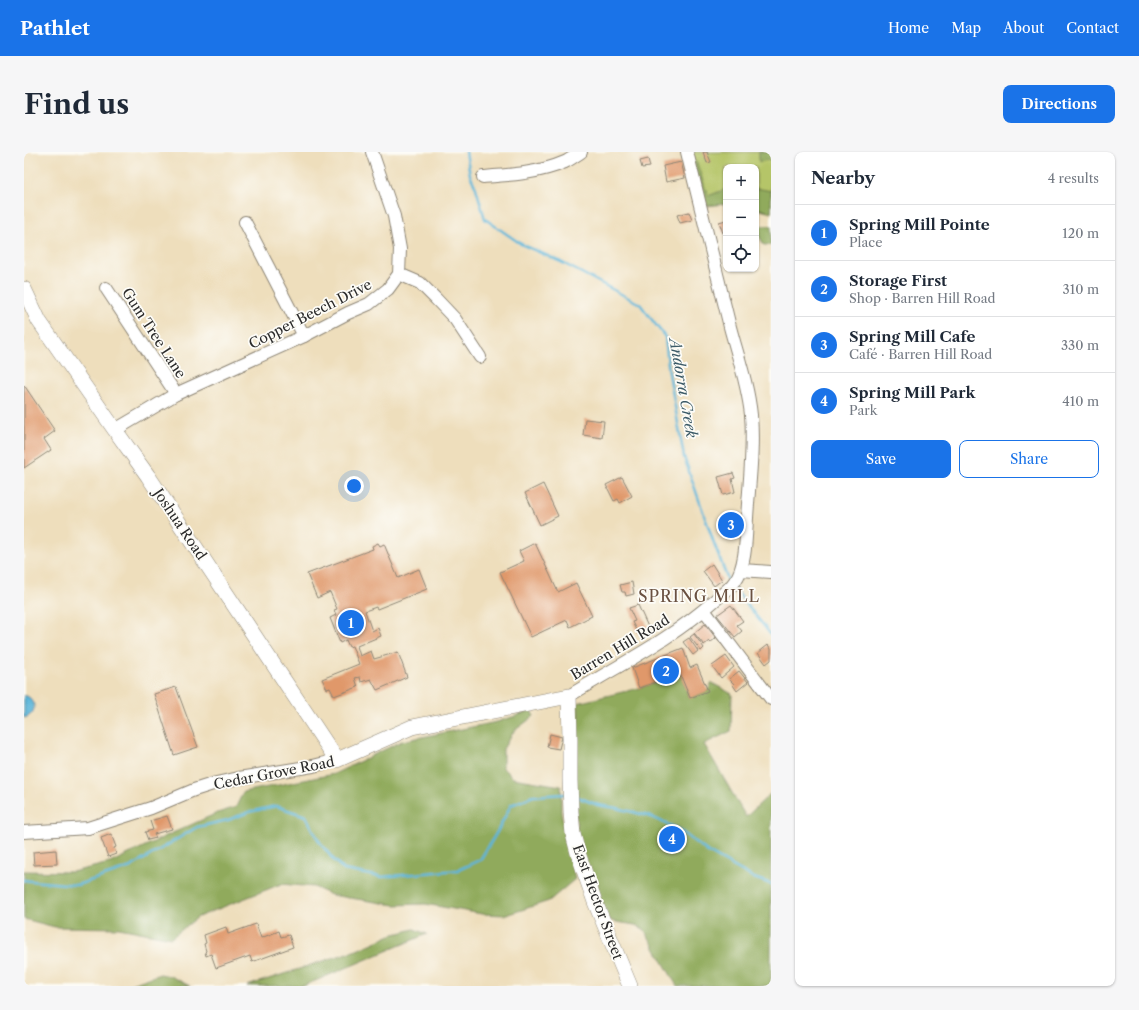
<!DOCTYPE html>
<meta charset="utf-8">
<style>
body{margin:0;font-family:"Libre Caslon Text",serif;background:#f6f6f7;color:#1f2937}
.controls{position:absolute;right:12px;top:12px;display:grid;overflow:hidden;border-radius:8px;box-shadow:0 1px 3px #0004}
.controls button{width:36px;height:36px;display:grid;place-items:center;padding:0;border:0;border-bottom:1px solid #e0e1e3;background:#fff;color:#1f2937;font:20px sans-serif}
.you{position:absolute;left:330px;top:334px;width:14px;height:14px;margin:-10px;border:3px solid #fff;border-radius:50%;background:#1a73e8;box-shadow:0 0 0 6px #1a73e833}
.badge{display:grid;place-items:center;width:26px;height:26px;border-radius:50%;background:#1a73e8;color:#fff;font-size:13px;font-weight:700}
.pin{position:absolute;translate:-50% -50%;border:2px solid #fff;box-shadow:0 1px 4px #0006}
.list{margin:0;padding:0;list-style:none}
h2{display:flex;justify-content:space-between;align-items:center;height:52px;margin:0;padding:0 16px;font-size:17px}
h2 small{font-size:13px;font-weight:400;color:#747a83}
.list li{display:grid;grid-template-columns:26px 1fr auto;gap:12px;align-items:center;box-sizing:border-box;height:56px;padding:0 16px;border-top:1px solid #e0e1e3}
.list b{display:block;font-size:15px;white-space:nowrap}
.list p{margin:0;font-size:13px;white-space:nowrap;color:#747a83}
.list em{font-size:13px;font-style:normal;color:#747a83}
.actions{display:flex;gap:8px;padding:12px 16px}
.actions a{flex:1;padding:9px 0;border:1px solid #1a73e8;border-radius:8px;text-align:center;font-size:14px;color:#1a73e8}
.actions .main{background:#1a73e8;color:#fff}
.icon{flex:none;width:22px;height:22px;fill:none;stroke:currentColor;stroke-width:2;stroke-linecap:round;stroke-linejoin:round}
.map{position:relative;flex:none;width:747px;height:834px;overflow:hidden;border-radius:8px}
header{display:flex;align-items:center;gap:24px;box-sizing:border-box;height:56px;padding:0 20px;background:#1a73e8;color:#fff}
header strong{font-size:19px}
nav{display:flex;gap:22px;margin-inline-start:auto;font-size:14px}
.intro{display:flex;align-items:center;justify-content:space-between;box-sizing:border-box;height:96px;padding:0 24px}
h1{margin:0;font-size:28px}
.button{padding:10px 18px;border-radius:8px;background:#1a73e8;color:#fff;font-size:14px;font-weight:700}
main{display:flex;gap:24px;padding:0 24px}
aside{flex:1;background:#fff;border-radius:8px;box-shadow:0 1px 3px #0004}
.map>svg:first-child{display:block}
</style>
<header>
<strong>Pathlet</strong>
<nav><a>Home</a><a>Map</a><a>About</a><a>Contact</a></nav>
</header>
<div class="intro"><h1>Find us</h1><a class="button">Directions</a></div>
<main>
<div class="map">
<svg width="747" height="834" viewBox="0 0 747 834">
<rect width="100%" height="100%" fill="#fdfcf7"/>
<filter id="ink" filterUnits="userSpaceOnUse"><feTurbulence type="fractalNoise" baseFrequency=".025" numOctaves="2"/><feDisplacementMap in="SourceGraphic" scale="8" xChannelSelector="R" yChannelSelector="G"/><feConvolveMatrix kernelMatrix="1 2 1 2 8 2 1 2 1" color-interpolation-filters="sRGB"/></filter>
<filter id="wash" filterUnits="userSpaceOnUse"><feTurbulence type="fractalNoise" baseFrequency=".012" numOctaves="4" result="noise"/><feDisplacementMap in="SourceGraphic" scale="16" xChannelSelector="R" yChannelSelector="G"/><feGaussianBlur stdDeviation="0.9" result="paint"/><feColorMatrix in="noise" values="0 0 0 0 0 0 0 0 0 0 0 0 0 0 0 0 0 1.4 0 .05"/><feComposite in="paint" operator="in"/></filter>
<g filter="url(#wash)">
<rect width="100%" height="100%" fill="#eedebc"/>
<polygon fill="#b5c568" stroke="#70784a" points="663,0 747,0 747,61 732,57 732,15 702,15 702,50 676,56"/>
<g fill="#90aa5c" stroke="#5e6a44">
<polygon points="735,0 747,0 747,7 735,10"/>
<polygon points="672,9 684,44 702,37 702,52 681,54 668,10"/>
<polygon points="732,36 747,39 747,60 732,56"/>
<polygon points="740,74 747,74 747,93 740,93 732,78 732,75"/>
<polygon points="656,522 666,546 684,539 688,531 708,542 707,579 680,592 722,665 747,641 747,834 653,834 620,777 611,773 587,769 571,750 554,701 545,553 615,536"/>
<polygon points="507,559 510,564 490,579 479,597 479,616 489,626 537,634 537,660 551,727 525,749 482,763 458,762 401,752 371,753 307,743 290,735 257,732 174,765 147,786 95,776 31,775 0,767 0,719 48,720 86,711 142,684 191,662 212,655 219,640 310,622 378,589 473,570"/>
<polygon points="390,777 403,782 279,834 223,834 333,798 367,783"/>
<polygon points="136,822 146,824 166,834 102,834"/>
</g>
<path fill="#5bb5d9" stroke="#437082" d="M 0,543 C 14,547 13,563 0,566 Z"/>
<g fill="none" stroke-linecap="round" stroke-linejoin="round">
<g stroke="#5bb5d9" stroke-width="2.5">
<polyline points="442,0 446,23 452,36 461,67 497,92 535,109 616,152 641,185 645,221 660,305 690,391 705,431"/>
<polyline points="710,436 747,483"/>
<polyline points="551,644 574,653 593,656 625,664 654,677 684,700 730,726 747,732"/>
<polyline points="0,728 7,729 53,733 107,715 173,675 204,668 225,660 252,654 282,664 295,689 308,706 320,718 357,725 434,718 456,708 473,680 487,653 509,644 541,642"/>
</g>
</g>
<g id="blocks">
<g fill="#e0986a">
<polygon points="679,0 683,0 687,10 683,11"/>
<polygon points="624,7 626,15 618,16 616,9"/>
<polygon points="657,10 661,26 642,30 639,14"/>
<polygon points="665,60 668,68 656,71 653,63"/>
<polygon points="702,68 702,80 699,81 695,70"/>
<polygon points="0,233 31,279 20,287 27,298 0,316"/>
<polygon points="561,267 580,269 578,286 559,283"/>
<polygon points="709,321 711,326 708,327 711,340 699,343 694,325"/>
<polygon points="598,325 608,344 596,351 594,347 590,349 582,333"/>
<polygon points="519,332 534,364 516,373 501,341"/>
<polygon points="701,365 714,366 713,380 700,380"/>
<polygon points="354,391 356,394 360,392 374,426 395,417 403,437 353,457 352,455 341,459 348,479 354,476 357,484 333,494 336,504 347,499 350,507 374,500 383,525 353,538 347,527 337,530 336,525 331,526 334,535 310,544 306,536 303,537 298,527 335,512 328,494 325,495 322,488 316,491 306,466 312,463 310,458 313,457 306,440 293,446 283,422 349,397 348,394"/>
<polygon points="511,391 534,440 552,431 568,464 546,475 543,468 507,485 476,420 500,409 495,399"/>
<polygon points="688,412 698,428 690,434 679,419"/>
<polygon points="608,430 610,442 602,444 601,440 598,440 596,433"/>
<polygon points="614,453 625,477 614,482 608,470 611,469 605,456"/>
<polygon points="707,453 719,469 713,473 718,479 711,485 693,463"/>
<polygon points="681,472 692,486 686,491 685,489 680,493 670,481"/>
<polygon points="670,482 680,496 677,499 666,485"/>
<polygon points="665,486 674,499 669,503 659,490"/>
<polygon points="744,493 747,497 747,508 742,512 734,501"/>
<polygon points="659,496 666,516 673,513 684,539 666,546 656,522 615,536 608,516"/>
<polygon points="702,504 710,515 697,526 688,514"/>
<polygon points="715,519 724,530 713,539 709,533 710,532 705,527"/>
<polygon points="152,535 174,595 150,603 130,542"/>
<polygon points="526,582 538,585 535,597 523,595"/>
<polygon points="143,664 148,677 130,682 132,686 124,688 121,680 129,678 126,669"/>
<polygon points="87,682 92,695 90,696 92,702 84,705 77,686"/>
<polygon points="32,698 33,712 10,713 9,700"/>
<polygon points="232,772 237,786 255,779 257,785 265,783 269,795 228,810 226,804 192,816 187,802 182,804 181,800 182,799 180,792 182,791 180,783 202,775 204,782"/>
</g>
</g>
</g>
<g filter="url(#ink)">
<use href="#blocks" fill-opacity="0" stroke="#8c8474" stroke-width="1"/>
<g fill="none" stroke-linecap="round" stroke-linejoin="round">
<g stroke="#8c8474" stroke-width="14">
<g id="minor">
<path d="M 459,25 C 486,23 516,21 541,10 C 547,7 552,3 557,0"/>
<polyline points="221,70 280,184"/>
<polyline points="375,122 396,131 412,147 431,167 456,205"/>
<polyline points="82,136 152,242"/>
<polyline points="91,278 152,242 280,184 324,161 345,152 364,137 375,122 376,97 370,64 348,0"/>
<polyline points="717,418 747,420"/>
<polyline points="680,458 747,547"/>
<path d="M 545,544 C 593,514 648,487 690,449 C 697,443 706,437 711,429 C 722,415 722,384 723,366 C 725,333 730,297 727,263 C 724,233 714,205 706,175 C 692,117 677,59 663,0"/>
<polyline points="0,680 64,676 127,656 170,638 192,631 215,626 289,614 313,608"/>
</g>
</g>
<g stroke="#8c8474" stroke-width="16">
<polyline id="major" points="0,137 15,169 91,278 124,324 313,608 388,575 545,544 546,587 546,628 547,660 549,682 554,701 571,750 606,834"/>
</g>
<use href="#minor" stroke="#fff" stroke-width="12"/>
<use href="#major" stroke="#fff" stroke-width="15"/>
</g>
</g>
<g text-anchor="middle" stroke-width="3.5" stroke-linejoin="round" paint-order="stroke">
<g font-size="14" fill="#2b2b2b" stroke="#fdfcf7">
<text transform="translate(286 162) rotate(-27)" y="5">Copper Beech Drive</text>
<text transform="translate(130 181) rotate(57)" y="5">Gum Tree Lane</text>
<text transform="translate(156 372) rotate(56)" y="5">Joshua Road</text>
<text transform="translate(596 495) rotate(-31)" y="5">Barren Hill Road</text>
<text transform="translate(250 621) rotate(-11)" y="5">Cedar Grove Road</text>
<text transform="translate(574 750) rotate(70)" y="5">East Hector Street</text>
</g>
<g font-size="15" font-style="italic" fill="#3c5b68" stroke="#fdfcf7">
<text transform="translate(659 236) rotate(80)" y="5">Andorra Creek</text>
</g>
<g font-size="16" letter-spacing="1" fill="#6a5141" stroke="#fdfcf7">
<text x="675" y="450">SPRING MILL</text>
</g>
</g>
</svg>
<div class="controls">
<button>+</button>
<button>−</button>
<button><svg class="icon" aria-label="locate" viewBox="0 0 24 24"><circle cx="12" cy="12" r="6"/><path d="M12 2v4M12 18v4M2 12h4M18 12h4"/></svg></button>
</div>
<div class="you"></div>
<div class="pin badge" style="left:327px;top:471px">1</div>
<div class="pin badge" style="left:642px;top:519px">2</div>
<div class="pin badge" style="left:707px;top:373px">3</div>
<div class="pin badge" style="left:648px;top:687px">4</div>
</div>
<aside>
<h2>Nearby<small>4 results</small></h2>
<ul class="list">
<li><span class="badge">1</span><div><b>Spring Mill Pointe</b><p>Place</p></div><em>120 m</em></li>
<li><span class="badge">2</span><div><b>Storage First</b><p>Shop · Barren Hill Road</p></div><em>310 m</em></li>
<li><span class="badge">3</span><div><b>Spring Mill Cafe</b><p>Café · Barren Hill Road</p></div><em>330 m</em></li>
<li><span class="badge">4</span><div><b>Spring Mill Park</b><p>Park</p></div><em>410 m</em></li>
</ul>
<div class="actions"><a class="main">Save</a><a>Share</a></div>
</aside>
</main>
